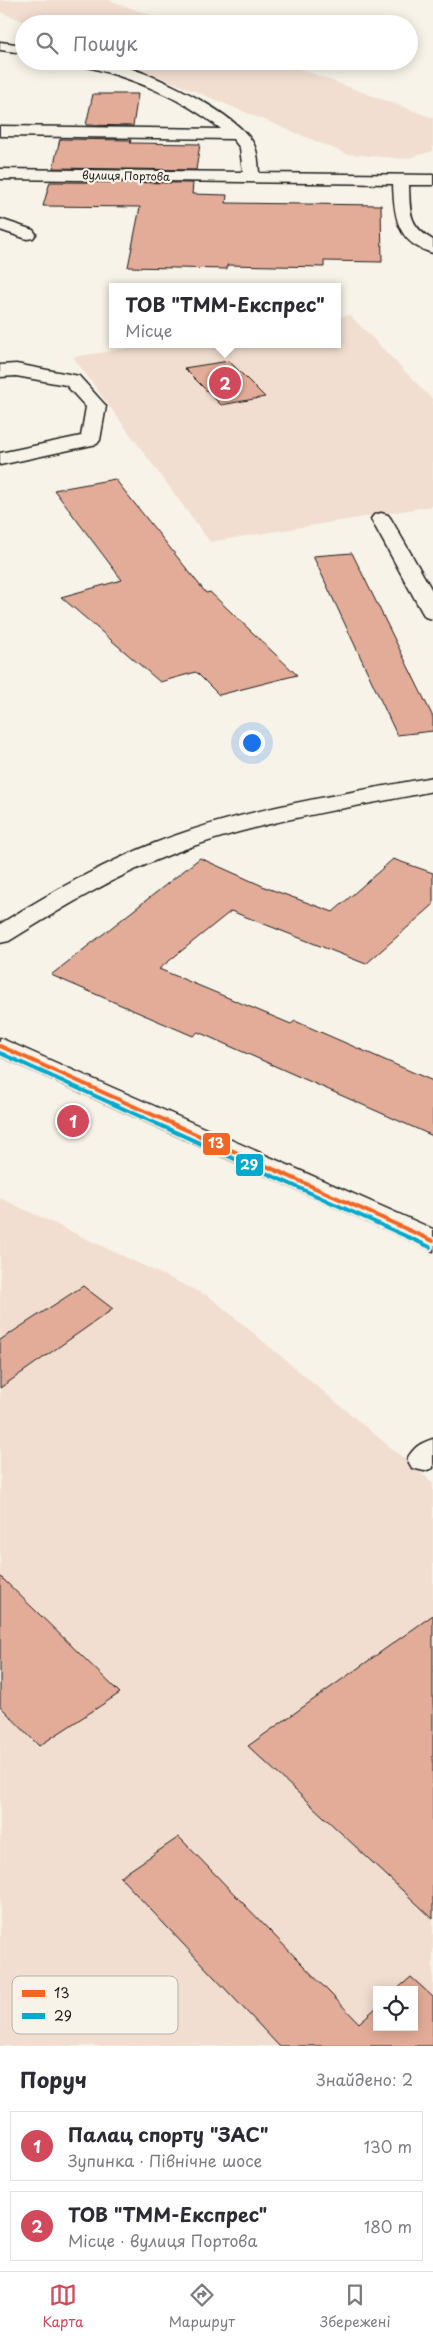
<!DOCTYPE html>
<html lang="uk">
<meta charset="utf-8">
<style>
body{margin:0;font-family:"Playpen Sans",sans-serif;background:#f2f2f3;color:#2b2b33}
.controls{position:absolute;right:15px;bottom:15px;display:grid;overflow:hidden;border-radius:0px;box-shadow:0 2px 12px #0003}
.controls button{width:45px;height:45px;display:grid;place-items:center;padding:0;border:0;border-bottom:1px solid #e1e1e2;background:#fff;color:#2b2b33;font:25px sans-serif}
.you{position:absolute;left:251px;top:742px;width:18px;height:18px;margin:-12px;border:4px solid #fff;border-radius:50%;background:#1a73e8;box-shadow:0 0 0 8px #1a73e833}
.badge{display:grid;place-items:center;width:32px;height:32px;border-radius:50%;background:#d1495b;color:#fff;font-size:16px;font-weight:700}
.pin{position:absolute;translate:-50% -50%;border:2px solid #fff;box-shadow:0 1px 5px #0006}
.popup{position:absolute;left:109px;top:283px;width:232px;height:65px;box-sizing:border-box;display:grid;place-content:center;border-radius:0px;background:#fff;filter:drop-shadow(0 1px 4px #0005);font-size:16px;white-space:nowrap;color:#7c7c81}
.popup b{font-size:19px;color:#2b2b33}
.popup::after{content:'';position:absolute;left:50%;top:100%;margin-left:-10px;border:10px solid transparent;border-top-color:#fff}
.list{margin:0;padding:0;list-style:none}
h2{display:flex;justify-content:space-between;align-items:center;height:65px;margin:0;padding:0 20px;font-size:21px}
h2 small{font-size:16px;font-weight:400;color:#7c7c81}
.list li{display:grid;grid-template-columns:32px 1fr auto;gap:15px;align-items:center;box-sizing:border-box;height:70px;margin:0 10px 10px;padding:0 10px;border:1px solid #e1e1e2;border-radius:0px}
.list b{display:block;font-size:19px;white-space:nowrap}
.list p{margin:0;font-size:16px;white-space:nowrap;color:#7c7c81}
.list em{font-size:16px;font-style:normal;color:#7c7c81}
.icon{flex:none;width:28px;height:28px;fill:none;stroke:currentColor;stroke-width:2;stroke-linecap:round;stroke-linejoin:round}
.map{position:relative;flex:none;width:433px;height:2046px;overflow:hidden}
.search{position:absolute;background:#fff;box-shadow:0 2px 12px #0003;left:15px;right:15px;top:15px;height:55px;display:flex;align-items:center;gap:12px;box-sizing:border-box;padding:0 18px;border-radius:28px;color:#7c7c81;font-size:19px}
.sheet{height:225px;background:#fff}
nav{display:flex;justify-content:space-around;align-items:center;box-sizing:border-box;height:70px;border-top:1px solid #e1e1e2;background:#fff;font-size:14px;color:#7c7c81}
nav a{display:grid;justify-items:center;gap:2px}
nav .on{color:#d1495b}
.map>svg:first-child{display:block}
</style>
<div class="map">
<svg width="433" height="2046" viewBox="0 0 433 2046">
<rect width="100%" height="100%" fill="#f7f3e8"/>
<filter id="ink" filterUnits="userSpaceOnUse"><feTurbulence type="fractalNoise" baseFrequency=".02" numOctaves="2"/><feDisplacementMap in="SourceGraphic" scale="10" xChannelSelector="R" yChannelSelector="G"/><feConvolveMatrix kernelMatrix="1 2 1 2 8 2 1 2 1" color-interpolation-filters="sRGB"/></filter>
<g filter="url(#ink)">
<g fill="#f1ded0" fill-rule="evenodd">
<polygon points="0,0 109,0 174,24 30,24 0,12"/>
<polygon points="121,61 278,61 433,118 433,151 405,159 347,154"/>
<polygon points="350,315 433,400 433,506 210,542 73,357 157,344 338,344 338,317"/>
<path d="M 0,1198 L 210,1297 L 433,1483 L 433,2046 L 0,2046 ZM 377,1990 L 414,1990 L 414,2027 L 377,2027 Z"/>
</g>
<g fill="#e3ac98" stroke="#1c1c1c">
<polygon points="93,94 138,94 133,126 86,125"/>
<polygon points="60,139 131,140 130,143 200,144 196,170 53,168"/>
<polygon points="50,182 193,183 192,194 227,195 226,203 381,205 382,262 324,261 324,267 227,265 227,269 128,267 140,207 43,206"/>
<polygon points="229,361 265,397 221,405 184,368"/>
<polygon points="115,479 206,593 210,592 297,675 219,695 196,672 160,682 61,597 122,580 54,490"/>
<polygon points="352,553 433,717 433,731 397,735 313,556"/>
<polygon points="200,858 267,888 333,912 393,859 433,873 433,905 366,964 231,911 159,969 291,1024 295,1021 433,1081 433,1136 198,1032 193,1036 51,975"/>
<polygon points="83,1286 113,1309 0,1388 0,1340"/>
<polygon points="0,1576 120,1693 39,1746 0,1706"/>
<polygon points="433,1615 433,1919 248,1746"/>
<polygon points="179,1837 359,2023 377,2007 377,2027 414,2027 414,1990 396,1990 411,1977 433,1997 433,2046 279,2046 120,1877"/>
</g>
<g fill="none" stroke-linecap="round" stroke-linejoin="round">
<g stroke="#1c1c1c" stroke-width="3">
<g id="minor">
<polygon points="0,42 24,45 24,53 0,50"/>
<path d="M 75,61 C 83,61 93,60 101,61 C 140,66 224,106 249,137 C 258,147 258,160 259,173 L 433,175 L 433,185 L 409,185 C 410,212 408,225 433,240 L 433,253 C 397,244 394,216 393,184 L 0,179 L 0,169 L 243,172 L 240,148 L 233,139 L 0,136 L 0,126 L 221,129 C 178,95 129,77 77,64 Z"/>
<polygon points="0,219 33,230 36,234 33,238 27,239 0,230"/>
<polygon points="16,364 79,376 106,406 100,440 97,444 0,465 0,453 81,436 86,407 66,385 16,376 0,377 0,365"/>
<polygon points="381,513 388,515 391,519 433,592 433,619 425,617 422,612 371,519 374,515"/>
<path d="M 433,777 L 433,791 C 346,809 257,821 174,853 C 116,875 62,908 9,941 L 0,943 L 0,924 C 50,893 101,864 155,843 C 244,808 340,795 433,777 Z"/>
<path d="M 433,1439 L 433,1468 L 424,1471 L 412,1468 L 407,1459 C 414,1447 420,1443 433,1439 Z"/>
</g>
</g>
<g stroke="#1c1c1c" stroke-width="3">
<polygon id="major" points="0,1038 433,1229 433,1251 0,1056"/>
</g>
<use href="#minor" fill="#f7f3e8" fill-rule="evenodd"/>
<use href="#major" fill="#f7f3e8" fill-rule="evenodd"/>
<g stroke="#f7f3e8" stroke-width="8">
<polyline id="bus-1" points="0,1046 433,1241"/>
</g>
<g stroke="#f7f3e8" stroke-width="8">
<polyline id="bus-2" points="0,1053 430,1247"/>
</g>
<use href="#bus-1" stroke="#f26522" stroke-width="4"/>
<use href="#bus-2" stroke="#00a9ce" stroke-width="4"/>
</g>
</g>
<g text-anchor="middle" stroke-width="4.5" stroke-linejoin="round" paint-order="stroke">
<g font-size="11" fill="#1c1c1c" stroke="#f7f3e8">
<text transform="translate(126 176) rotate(1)" y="4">вулиця Портова</text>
</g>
</g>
<rect x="12" y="1976" width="166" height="58" rx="8" fill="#f7f3e8" stroke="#b5b2ab" stroke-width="1"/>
<rect x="22" y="1990" width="23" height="7" fill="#f26522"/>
<rect x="22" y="2013" width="23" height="6" fill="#00a9ce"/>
<g font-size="14" fill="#1c1c1c">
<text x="54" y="1998">13</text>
<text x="54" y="2021">29</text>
</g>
<g stroke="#f7f3e8" stroke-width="2">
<rect x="202" y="1132" width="29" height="24" rx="5" fill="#f26522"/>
<rect x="235" y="1153" width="29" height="24" rx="5" fill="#00a9ce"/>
</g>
<g font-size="14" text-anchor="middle" font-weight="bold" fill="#fff">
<text x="216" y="1148">13</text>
<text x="249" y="1170">29</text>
</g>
</svg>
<div class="controls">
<button><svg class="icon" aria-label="locate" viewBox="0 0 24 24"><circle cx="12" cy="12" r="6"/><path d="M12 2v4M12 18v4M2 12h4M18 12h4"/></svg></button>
</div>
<div class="you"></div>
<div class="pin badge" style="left:73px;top:1121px">1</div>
<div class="pin badge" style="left:225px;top:383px">2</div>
<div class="popup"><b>ТОВ &quot;ТММ-Експрес&quot;</b>Місце</div>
<div class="search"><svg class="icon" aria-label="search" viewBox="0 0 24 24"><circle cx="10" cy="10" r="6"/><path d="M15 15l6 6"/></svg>Пошук</div>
</div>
<section class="sheet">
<h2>Поруч<small>Знайдено: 2</small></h2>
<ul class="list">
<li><span class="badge">1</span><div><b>Палац спорту &quot;ЗАС&quot;</b><p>Зупинка · Північне шосе</p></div><em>130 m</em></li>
<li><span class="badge">2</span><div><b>ТОВ &quot;ТММ-Експрес&quot;</b><p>Місце · вулиця Портова</p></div><em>180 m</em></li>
</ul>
</section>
<nav>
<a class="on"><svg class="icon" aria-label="map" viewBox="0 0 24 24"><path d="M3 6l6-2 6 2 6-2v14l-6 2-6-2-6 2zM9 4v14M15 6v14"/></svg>Карта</a>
<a><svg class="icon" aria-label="directions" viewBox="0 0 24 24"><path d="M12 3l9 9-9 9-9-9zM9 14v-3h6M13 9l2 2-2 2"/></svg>Маршрут</a>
<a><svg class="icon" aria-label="saved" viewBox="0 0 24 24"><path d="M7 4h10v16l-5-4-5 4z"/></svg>Збережені</a>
</nav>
